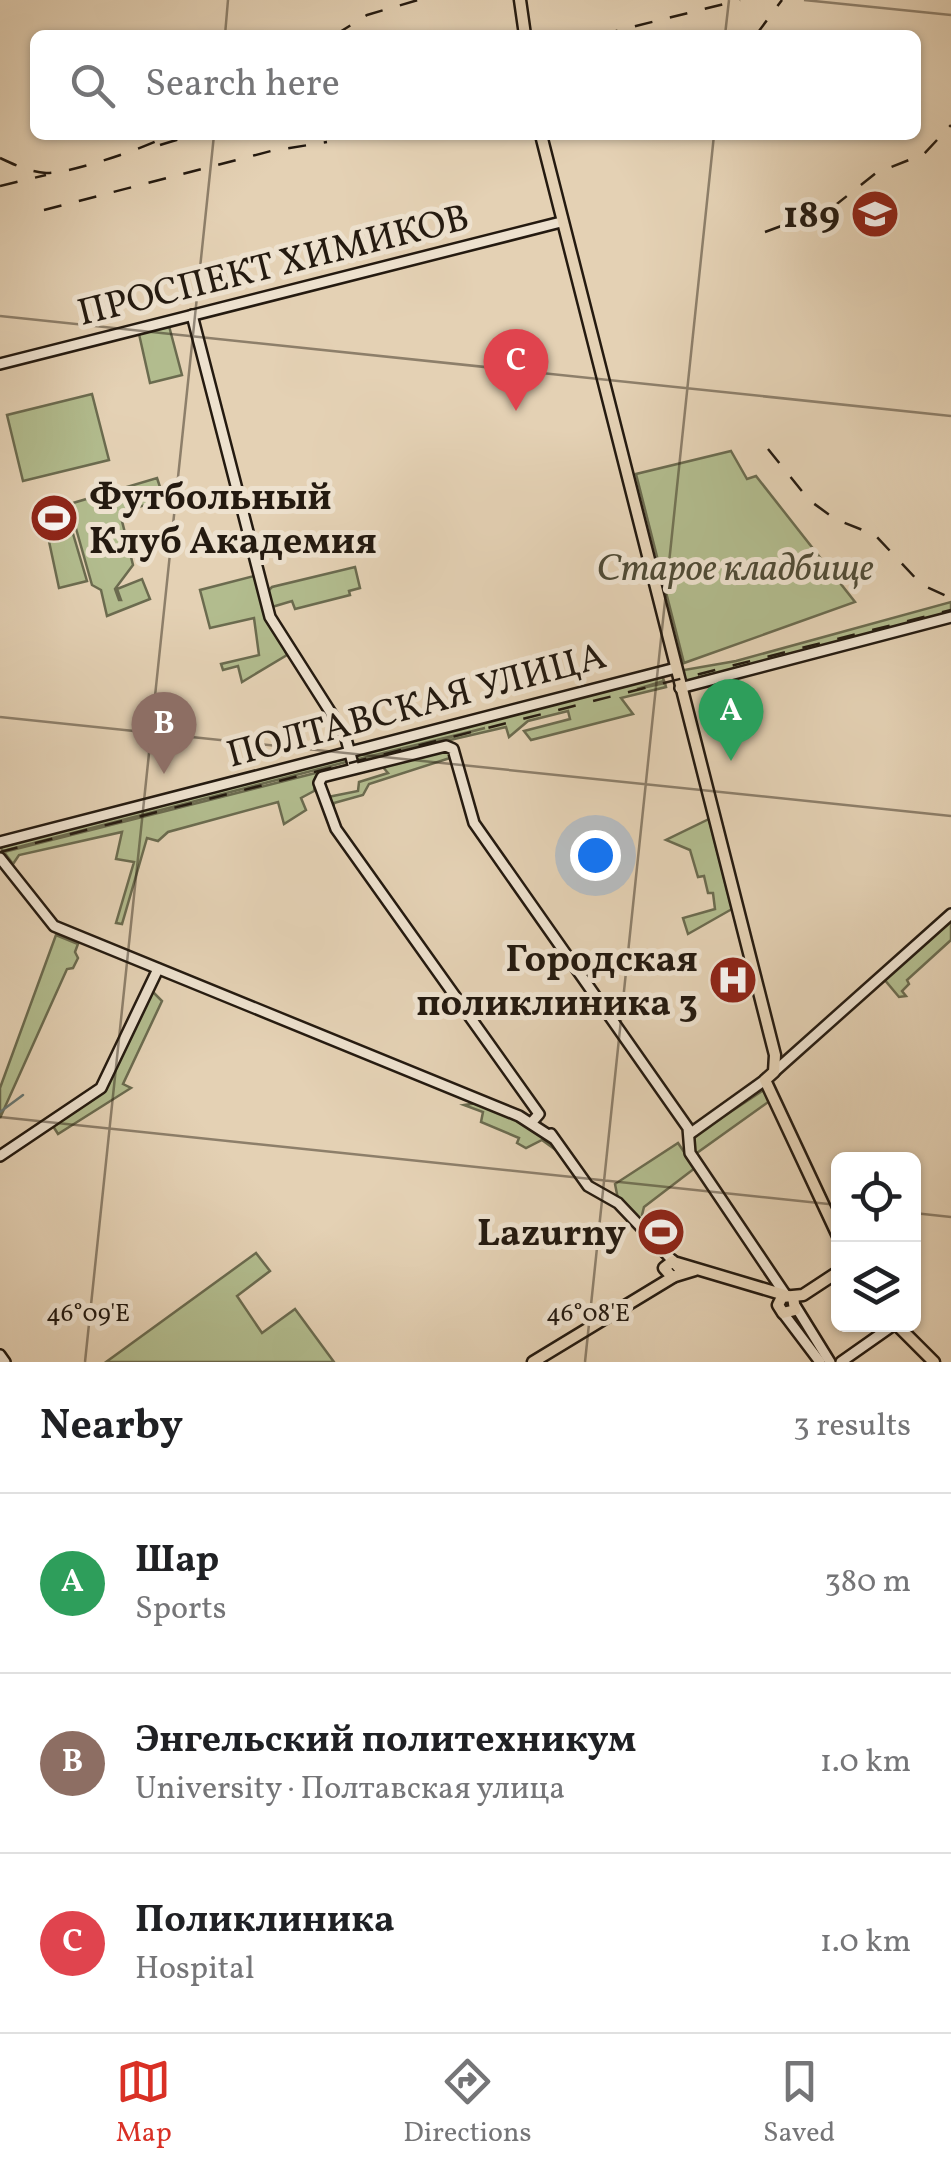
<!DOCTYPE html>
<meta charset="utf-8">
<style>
body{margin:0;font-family:Vollkorn,serif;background:#f2f2f2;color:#202124}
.controls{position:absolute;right:30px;bottom:30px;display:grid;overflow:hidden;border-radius:15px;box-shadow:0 2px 8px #0004}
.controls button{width:90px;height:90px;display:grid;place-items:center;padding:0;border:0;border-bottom:2px solid #e0e0e0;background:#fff;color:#202124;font:50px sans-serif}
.you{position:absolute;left:595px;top:855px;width:35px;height:35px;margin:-25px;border:8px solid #fff;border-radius:50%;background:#1a73e8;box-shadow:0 0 0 15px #1a73e833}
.badge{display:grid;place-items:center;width:65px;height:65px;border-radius:50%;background:#d93025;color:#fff;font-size:32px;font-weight:700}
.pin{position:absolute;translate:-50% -82px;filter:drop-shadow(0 2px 5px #0008)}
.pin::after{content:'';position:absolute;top:52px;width:35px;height:30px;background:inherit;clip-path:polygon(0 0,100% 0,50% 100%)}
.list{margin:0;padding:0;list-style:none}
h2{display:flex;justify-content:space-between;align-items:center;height:130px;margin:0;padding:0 40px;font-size:42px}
h2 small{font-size:32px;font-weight:400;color:#757577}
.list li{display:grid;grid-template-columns:65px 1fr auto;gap:30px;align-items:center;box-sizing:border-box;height:180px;padding:0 40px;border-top:2px solid #e0e0e0}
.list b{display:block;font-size:38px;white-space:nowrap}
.list p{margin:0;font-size:32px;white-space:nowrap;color:#757577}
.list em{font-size:32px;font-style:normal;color:#757577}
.icon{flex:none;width:55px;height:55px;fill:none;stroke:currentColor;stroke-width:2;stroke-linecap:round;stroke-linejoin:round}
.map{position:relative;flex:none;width:951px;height:1362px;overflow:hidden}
.search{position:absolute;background:#fff;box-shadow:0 2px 8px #0004;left:30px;right:30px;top:30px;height:110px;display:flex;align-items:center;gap:25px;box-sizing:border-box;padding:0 35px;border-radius:15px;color:#757577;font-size:38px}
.sheet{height:670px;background:#fff}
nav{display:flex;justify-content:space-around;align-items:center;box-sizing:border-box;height:140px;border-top:2px solid #e0e0e0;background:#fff;font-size:28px;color:#757577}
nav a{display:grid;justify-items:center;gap:5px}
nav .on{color:#d93025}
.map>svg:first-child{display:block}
</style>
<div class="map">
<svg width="951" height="1362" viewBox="0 0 951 1362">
<rect width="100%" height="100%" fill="#e4d1b4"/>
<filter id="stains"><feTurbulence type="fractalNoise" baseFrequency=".002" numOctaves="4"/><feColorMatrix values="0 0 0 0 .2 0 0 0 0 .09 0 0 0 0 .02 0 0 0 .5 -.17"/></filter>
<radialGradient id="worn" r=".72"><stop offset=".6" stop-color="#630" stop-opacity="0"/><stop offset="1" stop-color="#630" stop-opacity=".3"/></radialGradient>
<g fill="#b2bc8e" stroke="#6b6b4f" stroke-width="2.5">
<polygon points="169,326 182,375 150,383 139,334"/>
<polygon points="92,394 109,460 23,481 7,415"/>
<polygon points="731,451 747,479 756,476 855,602 684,663 636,474"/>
<polygon points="157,478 164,499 120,513 133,565 115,589 119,600 121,600 117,589 142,579 150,599 107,616 101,590 92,585 75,525 71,527 87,581 59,588 47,532 39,534 34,512 70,503 74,519 73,503"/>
<polygon points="355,567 360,588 349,591 350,595 295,609 292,601 272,607 272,614 266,593 272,587"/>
<polygon points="258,575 267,613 287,655 242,682 238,666 223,670 221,664 259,655 254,618 210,628 200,590"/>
<polygon points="951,602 951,616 684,685 684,670 736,661"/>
<polygon points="661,672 664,681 637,689 665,683 666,687 621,698 633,714 531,740 524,731 570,719 568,711 528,721 509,737 506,727 355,762 485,728 355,760 356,753"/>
<polygon points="446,748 453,757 369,784 363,795 334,803 333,812 328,797 358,791 359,782 388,773 382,766"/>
<polygon points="346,756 350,761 3,851 0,847"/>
<polygon points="351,764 349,768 316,777 314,791 301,798 306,810 284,824 278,802 168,832 158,841 147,838 122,924 116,923 134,862 116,859 122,832 19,855 13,864 4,852"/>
<polygon points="709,819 732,909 688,934 683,918 715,909 713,893 708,893 704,876 698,877 690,850 666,840"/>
<polygon points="951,918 951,940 907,980 909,984 902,991 906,996 899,997 884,979"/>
<polygon points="56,935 78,944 75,952 78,958 73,968 67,969 0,1118 0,1088"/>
<polygon points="151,990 162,1001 123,1084 131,1088 58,1134 53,1126 106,1086"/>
<polygon points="765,1089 771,1100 694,1155 694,1136"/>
<polygon points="477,1103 545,1133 564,1156 542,1140 526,1148 517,1143 519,1138 481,1122 483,1112 464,1105"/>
<polygon points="678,1143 695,1168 644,1207 642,1215 653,1222 661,1240 656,1243 618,1199 615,1184"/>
<polygon points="256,1253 270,1271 237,1296 262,1333 295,1309 334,1362 106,1362"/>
</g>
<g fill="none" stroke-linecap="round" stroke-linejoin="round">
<polyline stroke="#697772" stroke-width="2.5" points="0,1112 23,1095"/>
<g stroke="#241a10" stroke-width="14">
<g id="secondary">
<polyline points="192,315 270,617 345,735 354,768"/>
<polyline points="0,364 561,222"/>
<polyline points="680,688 951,617"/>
<polyline points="0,842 672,669"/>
<polyline points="0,858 54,926 519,1116 553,1138"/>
<polyline points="774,1072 951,914"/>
<polyline points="532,1122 539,1114 336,829 319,783 322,777 446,746 453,749 474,823 688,1128 690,1153 785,1294"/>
<polyline points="691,1133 765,1080"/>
<polyline points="551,1134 588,1186 618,1203 673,1261"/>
<polyline points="0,1156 101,1088 158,969"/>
<polyline points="796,1307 830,1362"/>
<polyline points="783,1313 820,1362"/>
<polyline points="0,1355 5,1362"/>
<polyline points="841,1362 895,1324"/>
</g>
</g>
<g stroke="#241a10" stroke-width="15">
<g id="primary">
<polyline points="520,0 525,35"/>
<polyline points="541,135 775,1055 774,1072 765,1080 838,1236"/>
<polyline points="677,1263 788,1296"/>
<polyline points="680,1269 673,1261 664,1268 672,1277 695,1270"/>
<polyline points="793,1297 795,1310 783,1313 778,1305 782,1297 803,1295 838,1272"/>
<polyline points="896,1324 934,1362"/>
<polyline points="533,1362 673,1277"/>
</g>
</g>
<use href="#secondary" stroke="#ede1ce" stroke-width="9"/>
<use href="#primary" stroke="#e4d1b4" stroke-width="10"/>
<g stroke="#241a10" stroke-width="2.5" stroke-dasharray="18 18" stroke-linecap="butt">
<polyline points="335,35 367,15 418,0"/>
<polyline points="600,35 740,0"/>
<polyline points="756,35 782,0"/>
<polyline points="160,145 193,135"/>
<path d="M 0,158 C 15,165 30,172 46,173 C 70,174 148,147 169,135"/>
<polyline points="0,186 46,175"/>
<polyline points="44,210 271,151 327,142"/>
<polyline points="765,232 833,207 876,173 924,154 951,125"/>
<polyline points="768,449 809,500 835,519 875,535 922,585 951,598"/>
<polyline points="0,852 951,610"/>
</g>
</g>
<path fill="none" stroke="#241a10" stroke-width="2.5" stroke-opacity="0.45" d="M 804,0 L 951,15M 225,35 L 228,0M 725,35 L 729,0M 0,316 L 951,416M 0,717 L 951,816M 0,1117 L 838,1205M 914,1213 L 951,1217M 85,1362 L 214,135M 585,1362 L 714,135"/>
<defs>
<g id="university-disc" transform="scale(2.5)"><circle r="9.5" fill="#8f2418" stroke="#ede1ce"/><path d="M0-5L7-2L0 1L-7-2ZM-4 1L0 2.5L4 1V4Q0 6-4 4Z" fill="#fff"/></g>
<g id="stadium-disc" transform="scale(2.5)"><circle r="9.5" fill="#8f2418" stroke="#ede1ce"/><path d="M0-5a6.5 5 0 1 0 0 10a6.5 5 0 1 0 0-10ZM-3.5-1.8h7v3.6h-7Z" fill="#fff"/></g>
<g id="hospital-disc" transform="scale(2.5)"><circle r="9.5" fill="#8f2418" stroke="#ede1ce"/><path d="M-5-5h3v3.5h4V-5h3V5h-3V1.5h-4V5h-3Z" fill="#fff"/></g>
</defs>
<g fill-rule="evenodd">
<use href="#university-disc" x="875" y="214"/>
<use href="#stadium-disc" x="54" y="518"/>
<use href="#hospital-disc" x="733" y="980"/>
<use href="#stadium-disc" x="661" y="1232"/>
</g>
<g text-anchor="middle" stroke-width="10" stroke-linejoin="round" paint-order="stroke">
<g font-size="38" font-weight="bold" fill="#241a10" stroke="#ede1ce" text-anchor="end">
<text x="840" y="227">189</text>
<text x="89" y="509" text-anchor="start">Футбольный<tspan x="89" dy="44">Клуб Академия</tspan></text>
<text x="698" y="971">Городская<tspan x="698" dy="44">поликлиника 3</tspan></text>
<text x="626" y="1245">Lazurny</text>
</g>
<g font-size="38" fill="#241a10" stroke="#ede1ce">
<text transform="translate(273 264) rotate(-14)" y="13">ПРОСПЕКТ ХИМИКОВ</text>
<text transform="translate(416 704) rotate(-15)" y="13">ПОЛТАВСКАЯ УЛИЦА</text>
</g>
<g font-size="38" font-style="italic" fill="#4f4b36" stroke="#ede1ce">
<text x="735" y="580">Старое кладбище</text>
</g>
</g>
<g font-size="25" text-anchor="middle" fill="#241a10" stroke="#ede1ce" stroke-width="10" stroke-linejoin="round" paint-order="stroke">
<text x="88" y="1321">46°09'E</text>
<text x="588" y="1321">46°08'E</text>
</g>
<rect width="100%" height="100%" filter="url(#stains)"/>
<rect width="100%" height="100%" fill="url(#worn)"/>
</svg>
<div class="controls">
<button><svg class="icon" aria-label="locate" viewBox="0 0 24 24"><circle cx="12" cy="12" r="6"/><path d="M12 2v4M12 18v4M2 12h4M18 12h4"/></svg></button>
<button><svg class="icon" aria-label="layers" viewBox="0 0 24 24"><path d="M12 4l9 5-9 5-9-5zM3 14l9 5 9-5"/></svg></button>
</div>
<div class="you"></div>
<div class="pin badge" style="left:731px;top:761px;background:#2e9e5b">A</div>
<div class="pin badge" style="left:164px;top:774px;background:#8d6e63">B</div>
<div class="pin badge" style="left:516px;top:411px;background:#e0444e">C</div>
<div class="search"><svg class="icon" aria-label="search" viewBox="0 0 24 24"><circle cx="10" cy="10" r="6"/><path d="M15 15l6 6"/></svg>Search here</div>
</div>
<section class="sheet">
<h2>Nearby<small>3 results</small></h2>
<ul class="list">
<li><span class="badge" style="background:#2e9e5b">A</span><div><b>Шар</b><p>Sports</p></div><em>380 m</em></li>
<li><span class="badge" style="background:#8d6e63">B</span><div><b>Энгельский политехникум</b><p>University · Полтавская улица</p></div><em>1.0 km</em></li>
<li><span class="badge" style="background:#e0444e">C</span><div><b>Поликлиника</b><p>Hospital</p></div><em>1.0 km</em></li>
</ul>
</section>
<nav>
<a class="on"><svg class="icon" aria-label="map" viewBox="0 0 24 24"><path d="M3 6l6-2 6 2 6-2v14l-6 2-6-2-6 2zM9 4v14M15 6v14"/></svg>Map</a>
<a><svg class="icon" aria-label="directions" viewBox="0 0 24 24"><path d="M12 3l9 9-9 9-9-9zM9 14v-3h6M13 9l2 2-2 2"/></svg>Directions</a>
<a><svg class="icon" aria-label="saved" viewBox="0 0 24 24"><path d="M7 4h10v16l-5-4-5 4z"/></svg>Saved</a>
</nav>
